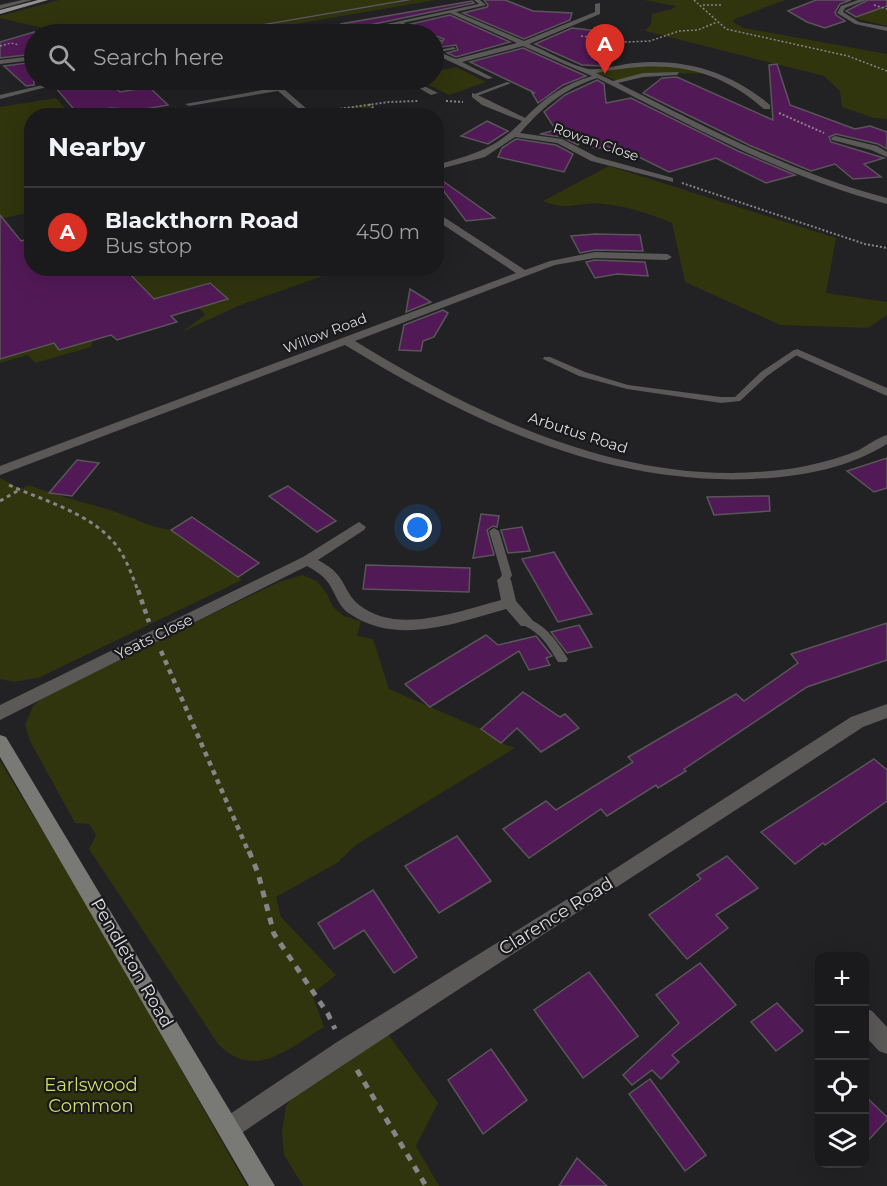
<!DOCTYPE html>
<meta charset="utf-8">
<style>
body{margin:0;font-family:Montserrat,sans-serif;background:#232224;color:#f1f3f6}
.controls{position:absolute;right:18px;bottom:18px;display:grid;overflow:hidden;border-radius:12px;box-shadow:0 6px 24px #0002}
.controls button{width:54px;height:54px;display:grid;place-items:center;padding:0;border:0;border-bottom:2px solid #38383a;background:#1a191b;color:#f1f3f6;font:30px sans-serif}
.you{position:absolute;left:418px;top:528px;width:21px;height:21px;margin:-15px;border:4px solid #fff;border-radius:50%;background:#1a73e8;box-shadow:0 0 0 9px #1a73e833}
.badge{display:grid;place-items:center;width:39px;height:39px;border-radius:50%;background:#d93025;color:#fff;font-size:20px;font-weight:700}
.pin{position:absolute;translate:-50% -50px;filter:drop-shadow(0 2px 3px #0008)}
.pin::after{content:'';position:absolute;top:32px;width:21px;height:18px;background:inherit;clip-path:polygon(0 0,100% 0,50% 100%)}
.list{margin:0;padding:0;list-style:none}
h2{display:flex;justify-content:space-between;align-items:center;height:78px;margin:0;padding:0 24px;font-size:26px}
h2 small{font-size:20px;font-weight:400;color:#9fa0a3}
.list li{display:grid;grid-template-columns:39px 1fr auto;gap:18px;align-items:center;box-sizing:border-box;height:90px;padding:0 24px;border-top:2px solid #38383a}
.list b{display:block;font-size:22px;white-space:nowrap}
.list p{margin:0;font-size:20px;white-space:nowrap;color:#9fa0a3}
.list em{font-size:20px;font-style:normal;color:#9fa0a3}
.icon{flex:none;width:33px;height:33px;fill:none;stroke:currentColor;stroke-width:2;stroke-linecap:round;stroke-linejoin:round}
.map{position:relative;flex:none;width:887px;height:1186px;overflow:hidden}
.search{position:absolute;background:#1a191b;box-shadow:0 6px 24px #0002;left:24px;top:24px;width:420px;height:66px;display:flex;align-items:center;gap:15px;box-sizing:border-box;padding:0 21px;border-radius:33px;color:#9fa0a3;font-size:22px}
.panel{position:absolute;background:#1a191b;box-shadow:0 6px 24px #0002;left:24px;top:108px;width:420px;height:168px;border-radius:24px}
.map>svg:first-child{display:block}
</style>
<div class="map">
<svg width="887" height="1186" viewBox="0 0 887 1186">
<rect width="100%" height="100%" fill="#222124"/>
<g fill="#30350e">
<polygon points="59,0 406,0 213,32 218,33 414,0 436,0 236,34 199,34 173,28 166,30 159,28 139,34 68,34 0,18 0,16"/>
<polygon points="644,0 785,0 735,19 733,22 744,28 887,54 887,119 874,118 842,107 840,91 824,76 645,31 651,24 652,14 672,9 676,6"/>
<polygon points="866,3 887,10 887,26 858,19 848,12"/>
<polygon points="644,64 682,67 713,74 659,73 618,81 594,72"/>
<polygon points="456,67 486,82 449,95 419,80 434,80 434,72"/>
<polygon points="56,98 71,115 32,116 31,160 25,162 31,169 31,212 0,219 0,107"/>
<polygon points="369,104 382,115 324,115 318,112"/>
<path d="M 609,166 L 836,238 L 826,293 L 887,302 L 887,315 L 868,328 L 780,325 L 685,282 L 672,223 C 650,214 627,206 603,204 C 580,201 568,212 543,201 Z"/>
<polygon points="124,269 343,269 238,306 182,332 205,315 199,308 228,299 210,283 171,294 160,306"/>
<polygon points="93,340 91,347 35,363 28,355 0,363 0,359 54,343"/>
<path d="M 0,478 L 21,489 L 29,485 C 56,496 85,502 113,511 C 132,517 151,528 171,530 L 242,580 L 38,678 L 14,682 L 0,679 Z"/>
<path d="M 302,575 L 317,581 L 327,594 L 333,607 L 344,616 L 361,621 L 357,636 L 373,639 L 389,689 L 481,729 L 501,743 L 515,748 L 356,845 L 337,863 L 276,897 L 281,917 L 336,975 L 312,994 L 324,1027 C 288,1049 254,1081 218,1044 L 89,849 L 96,835 L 89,824 L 75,823 L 30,741 L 25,725 L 33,706 L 46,694 L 279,582 Z"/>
<polygon points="0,761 88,906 247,1186 0,1186"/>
<polygon points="385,1030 438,1103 416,1146 439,1186 303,1186 284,1155 282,1131 286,1106 301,1085"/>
</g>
<g fill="#521957" stroke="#595659" stroke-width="1.5">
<polygon points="484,0 505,0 533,11 572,13 570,20 524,39 463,13 487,7 488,5"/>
<polygon points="816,0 851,0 840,4 835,12 836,15 845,21 825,28 807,22 788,11"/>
<polygon points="868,0 887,0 887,6 856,17 846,11"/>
<polygon points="472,1 474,3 341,31 341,24"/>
<polygon points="450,15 510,42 456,57 447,53 458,50 456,45 434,48 434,41 441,44 444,39 430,34 429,31 411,24"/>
<polygon points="399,26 419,34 359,34"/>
<polygon points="572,28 609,32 589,54 600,55 602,66 582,65 535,44"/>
<polygon points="34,32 34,46 28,45 26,49 34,54 0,58 0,42"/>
<polygon points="523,48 586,76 563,85 538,103 532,93 535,93 470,62"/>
<polygon points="34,62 34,85 26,86 4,66"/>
<polygon points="777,64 790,105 855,129 870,126 887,132 887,149 878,144 836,134 829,137 831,142 884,158 864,164 881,177 853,179 835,164 811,171 751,146 643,93 662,78 677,77 773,120 769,65"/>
<polygon points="87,80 106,80 120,92 149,87 168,105 139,110 141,111 127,112 125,109 111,108 78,114 55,87"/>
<polygon points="597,80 604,84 606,103 631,98 738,151 795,175 766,183 716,158 669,172 639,157 631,159 607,146 596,149 580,141 578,145 562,137 540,134 556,130 544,112 565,95"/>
<polygon points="487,121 508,131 488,144 461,136"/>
<polygon points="516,139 556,145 573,154 564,172 498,157 502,148"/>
<polygon points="440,179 495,218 466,221 437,182"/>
<polygon points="0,215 21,241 32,238 32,268 124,268 154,299 210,283 228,299 171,316 177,322 117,340 111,335 59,350 54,343 0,359"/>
<polygon points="595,234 640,235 643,251 595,250 580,253 571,236"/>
<polygon points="595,260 645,262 648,276 617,274 595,278 586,262"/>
<polygon points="410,289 431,302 406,312"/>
<polygon points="443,310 448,313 434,337 423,341 421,351 399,350 404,325"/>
<polygon points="887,458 887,488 874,492 847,471"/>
<polygon points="77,460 99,463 72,496 49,493"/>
<polygon points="288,486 336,521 317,532 269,496"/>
<polygon points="769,496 770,511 714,515 707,497"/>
<polygon points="481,514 499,516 497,527 493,526 487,530 494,555 473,558"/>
<polygon points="192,517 259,563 238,577 171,530"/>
<polygon points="522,527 530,551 508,553 501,530"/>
<polygon points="554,552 568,576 592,614 558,622 522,559"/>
<polygon points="366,565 470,568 469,592 363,589"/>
<polygon points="887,623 887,660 807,687 684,769 686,771 658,788 656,785 607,816 601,809 529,858 503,829 546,801 556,810 633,762 628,757 736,694 744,701 798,663 791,654"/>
<polygon points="579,625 592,647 567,653 551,632"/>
<polygon points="486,635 498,645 536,636 552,656 546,658 550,665 529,670 519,651 430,707 405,684"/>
<polygon points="523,692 560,717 565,714 579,728 541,752 517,728 501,743 481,729"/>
<polygon points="874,759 887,770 887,801 825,845 823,843 795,864 761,832"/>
<polygon points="457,836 491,881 439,913 405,866"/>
<polygon points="727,856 758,888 716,915 728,928 687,959 649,915 701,879 697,875"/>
<polygon points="373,890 417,957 394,973 364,930 334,949 318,923"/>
<polygon points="700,963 736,1005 672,1055 679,1062 661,1079 652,1070 632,1085 623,1075 679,1023 656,995"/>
<polygon points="589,972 638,1036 583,1078 534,1010"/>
<polygon points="777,1003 803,1031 776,1051 751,1022"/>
<polygon points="491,1049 527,1100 483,1134 448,1080"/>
<polygon points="650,1079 706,1155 685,1171 629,1094"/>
<polygon points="864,1095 887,1117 887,1120 864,1145"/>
<polygon points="577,1158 607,1186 559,1186"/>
</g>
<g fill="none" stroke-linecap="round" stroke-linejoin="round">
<g stroke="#858486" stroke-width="1.5" stroke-dasharray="2 2" stroke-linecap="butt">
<polyline points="694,0 726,29 848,56 887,71"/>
<polyline points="703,5 723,5"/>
<polyline points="874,5 887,9"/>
<polyline points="581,36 626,42 650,41 679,31 698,30 717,22"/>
<polyline points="0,46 11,43 19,45"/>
<polyline points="90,81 94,80"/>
</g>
<g stroke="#858486" stroke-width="2" stroke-dasharray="2 2" stroke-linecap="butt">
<polyline points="446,101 463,102"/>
<polyline points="369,104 382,116"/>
<polyline points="324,111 389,102 418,101"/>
<polyline points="779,113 824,133"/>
<polyline points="682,183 865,244 887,248"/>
</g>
<g stroke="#858486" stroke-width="3" stroke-dasharray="4 4" stroke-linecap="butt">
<path d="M 9,485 C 44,501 91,513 116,545 C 126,558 132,575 138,591"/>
<polyline points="0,501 19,490"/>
</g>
<g stroke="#858486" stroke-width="4.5" stroke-dasharray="5 5" stroke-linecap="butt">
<polyline points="138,590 149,622"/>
<polyline points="161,651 249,853"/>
</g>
<g stroke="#858486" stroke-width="5" stroke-dasharray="7 7" stroke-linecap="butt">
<polyline points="249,851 258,873 274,934 328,1014 335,1029"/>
<polyline points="357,1070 426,1186"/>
</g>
<g fill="#5a5958" fill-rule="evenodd">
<polygon points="403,0 412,0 213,34 211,33"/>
<polygon points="401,22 428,33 428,34 424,34 400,24"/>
<polygon points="434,37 442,40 442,41 440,42 434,39"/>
<polygon points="30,47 34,48 34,50 28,49"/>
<polygon points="454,47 456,49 434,53 434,51"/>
<polygon points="507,82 511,83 477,96 472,95"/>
<polygon points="794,350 797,350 801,352 767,376 740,401 721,403 627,389 579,376 543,359 544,357 550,357 585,372 628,385 721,397 735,397 761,372"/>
<polygon points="494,528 499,531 512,575 508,583 504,584 499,580 502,575 489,531"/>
<path d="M 526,618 C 546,625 557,641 568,659 L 566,662 L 558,662 C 552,652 546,641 537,634 C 532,629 525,627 521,622 L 522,619 Z"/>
</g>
<g fill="#5a5958" fill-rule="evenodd">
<polygon points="22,0 32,0 0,9 0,5"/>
<path d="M 474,0 L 480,0 L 486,5 L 456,12 L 524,41 L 595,12 L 595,4 L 600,3 L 600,14 L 529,44 C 547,51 570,65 588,69 C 598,71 622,64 634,63 C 685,58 731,72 770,105 L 770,109 L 764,109 C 713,64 661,60 596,73 L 613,81 L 643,73 L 679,72 L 677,75 L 643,77 L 618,83 C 706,127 792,173 887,198 L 887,204 C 784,177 692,126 597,78 C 562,90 544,106 520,133 L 562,139 L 597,157 L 673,178 L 673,182 L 591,161 L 557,143 L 515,137 L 485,157 L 436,170 L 436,165 C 471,155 496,149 522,121 L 482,105 L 472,97 L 472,93 C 475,93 517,114 525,118 C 545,97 565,84 592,76 L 523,46 L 462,62 L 493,78 L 488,79 L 434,54 L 434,50 L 456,59 L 517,43 L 450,13 L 350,34 L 340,34 L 479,4 Z"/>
<polygon points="858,0 866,0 845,8 843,12 859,22 887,27 887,31 855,24 837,13 841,6"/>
<polygon points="34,56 34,60 0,64 0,60"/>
<polygon points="64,80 74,80 0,99 0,95"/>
<polygon points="324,80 336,80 285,90 315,116 307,116 278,91 189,106 185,104 274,88 272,85 275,83 281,87"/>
<polygon points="405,80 412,80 438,93 431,95"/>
<polygon points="835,136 877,146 887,152 887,157 871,150 832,140 831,138"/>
<path d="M 436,212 L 525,270 L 550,261 L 595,252 L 667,254 L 672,257 L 667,260 L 595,258 L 555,265 L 355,341 C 489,423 645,496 806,466 C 824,462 842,457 859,450 C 868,445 877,438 887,435 L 887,444 C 847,469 799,477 752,479 C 603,485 469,421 345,345 L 0,475 L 0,466 L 516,273 L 436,220 Z"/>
<polygon points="797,349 887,388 887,396 793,354 791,352"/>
<path d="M 359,522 L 366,527 L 364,530 L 318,560 C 325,564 332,568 337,574 C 345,583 348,596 358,604 C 396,636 459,611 501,600 L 497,580 L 504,575 L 511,580 L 516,601 L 534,622 L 531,626 L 521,626 L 506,609 C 456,623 397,646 350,614 C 337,606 335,590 326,580 C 321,574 314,570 307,566 L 0,720 L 0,705 L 303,557 Z"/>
<path d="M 887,704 L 887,718 L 863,727 C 655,864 444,996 237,1136 L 229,1140 L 221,1136 L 217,1128 L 221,1120 L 337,1042 L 582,890 L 851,717 Z"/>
<polygon points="864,1008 872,1011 887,1027 887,1054 879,1051 864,1035"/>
</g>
<polygon fill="#797976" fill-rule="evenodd" points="0,735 6,737 275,1186 249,1186 0,757"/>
<polygon fill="#92918e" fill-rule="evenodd" points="38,0 48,0 0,14 0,10"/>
</g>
<g text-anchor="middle" stroke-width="4.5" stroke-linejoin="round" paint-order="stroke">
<g font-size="14" fill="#dcdbdd" stroke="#19181b">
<text transform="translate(596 142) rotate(19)" y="5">Rowan Close</text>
<text transform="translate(325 333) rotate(-21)" y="5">Willow Road</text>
</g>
<g font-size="15" fill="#dcdbdd" stroke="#19181b">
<text transform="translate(578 433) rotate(18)" y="5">Arbutus Road</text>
<text transform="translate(154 637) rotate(-26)" y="5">Yeats Close</text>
</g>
<g font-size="18" fill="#dcdbdd" stroke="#19181b">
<text transform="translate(556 916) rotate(-32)" y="6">Clarence Road</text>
<text transform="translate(132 963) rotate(60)" y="6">Pendleton Road</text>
</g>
<g font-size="18" fill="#cfdf64" stroke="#19181b">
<text x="91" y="1091">Earlswood<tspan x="91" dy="21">Common</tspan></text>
</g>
</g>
</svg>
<div class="controls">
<button>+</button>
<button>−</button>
<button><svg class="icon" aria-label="locate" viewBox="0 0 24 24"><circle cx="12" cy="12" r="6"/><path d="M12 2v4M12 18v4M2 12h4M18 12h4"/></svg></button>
<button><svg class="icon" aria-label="layers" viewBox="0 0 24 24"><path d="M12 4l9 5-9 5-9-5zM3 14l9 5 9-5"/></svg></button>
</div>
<div class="you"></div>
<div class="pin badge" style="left:605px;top:74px">A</div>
<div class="search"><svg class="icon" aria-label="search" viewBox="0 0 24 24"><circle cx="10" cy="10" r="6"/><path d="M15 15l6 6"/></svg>Search here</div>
<section class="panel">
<h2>Nearby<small></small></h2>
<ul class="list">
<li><span class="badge">A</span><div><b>Blackthorn Road</b><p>Bus stop</p></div><em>450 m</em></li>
</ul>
</section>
</div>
